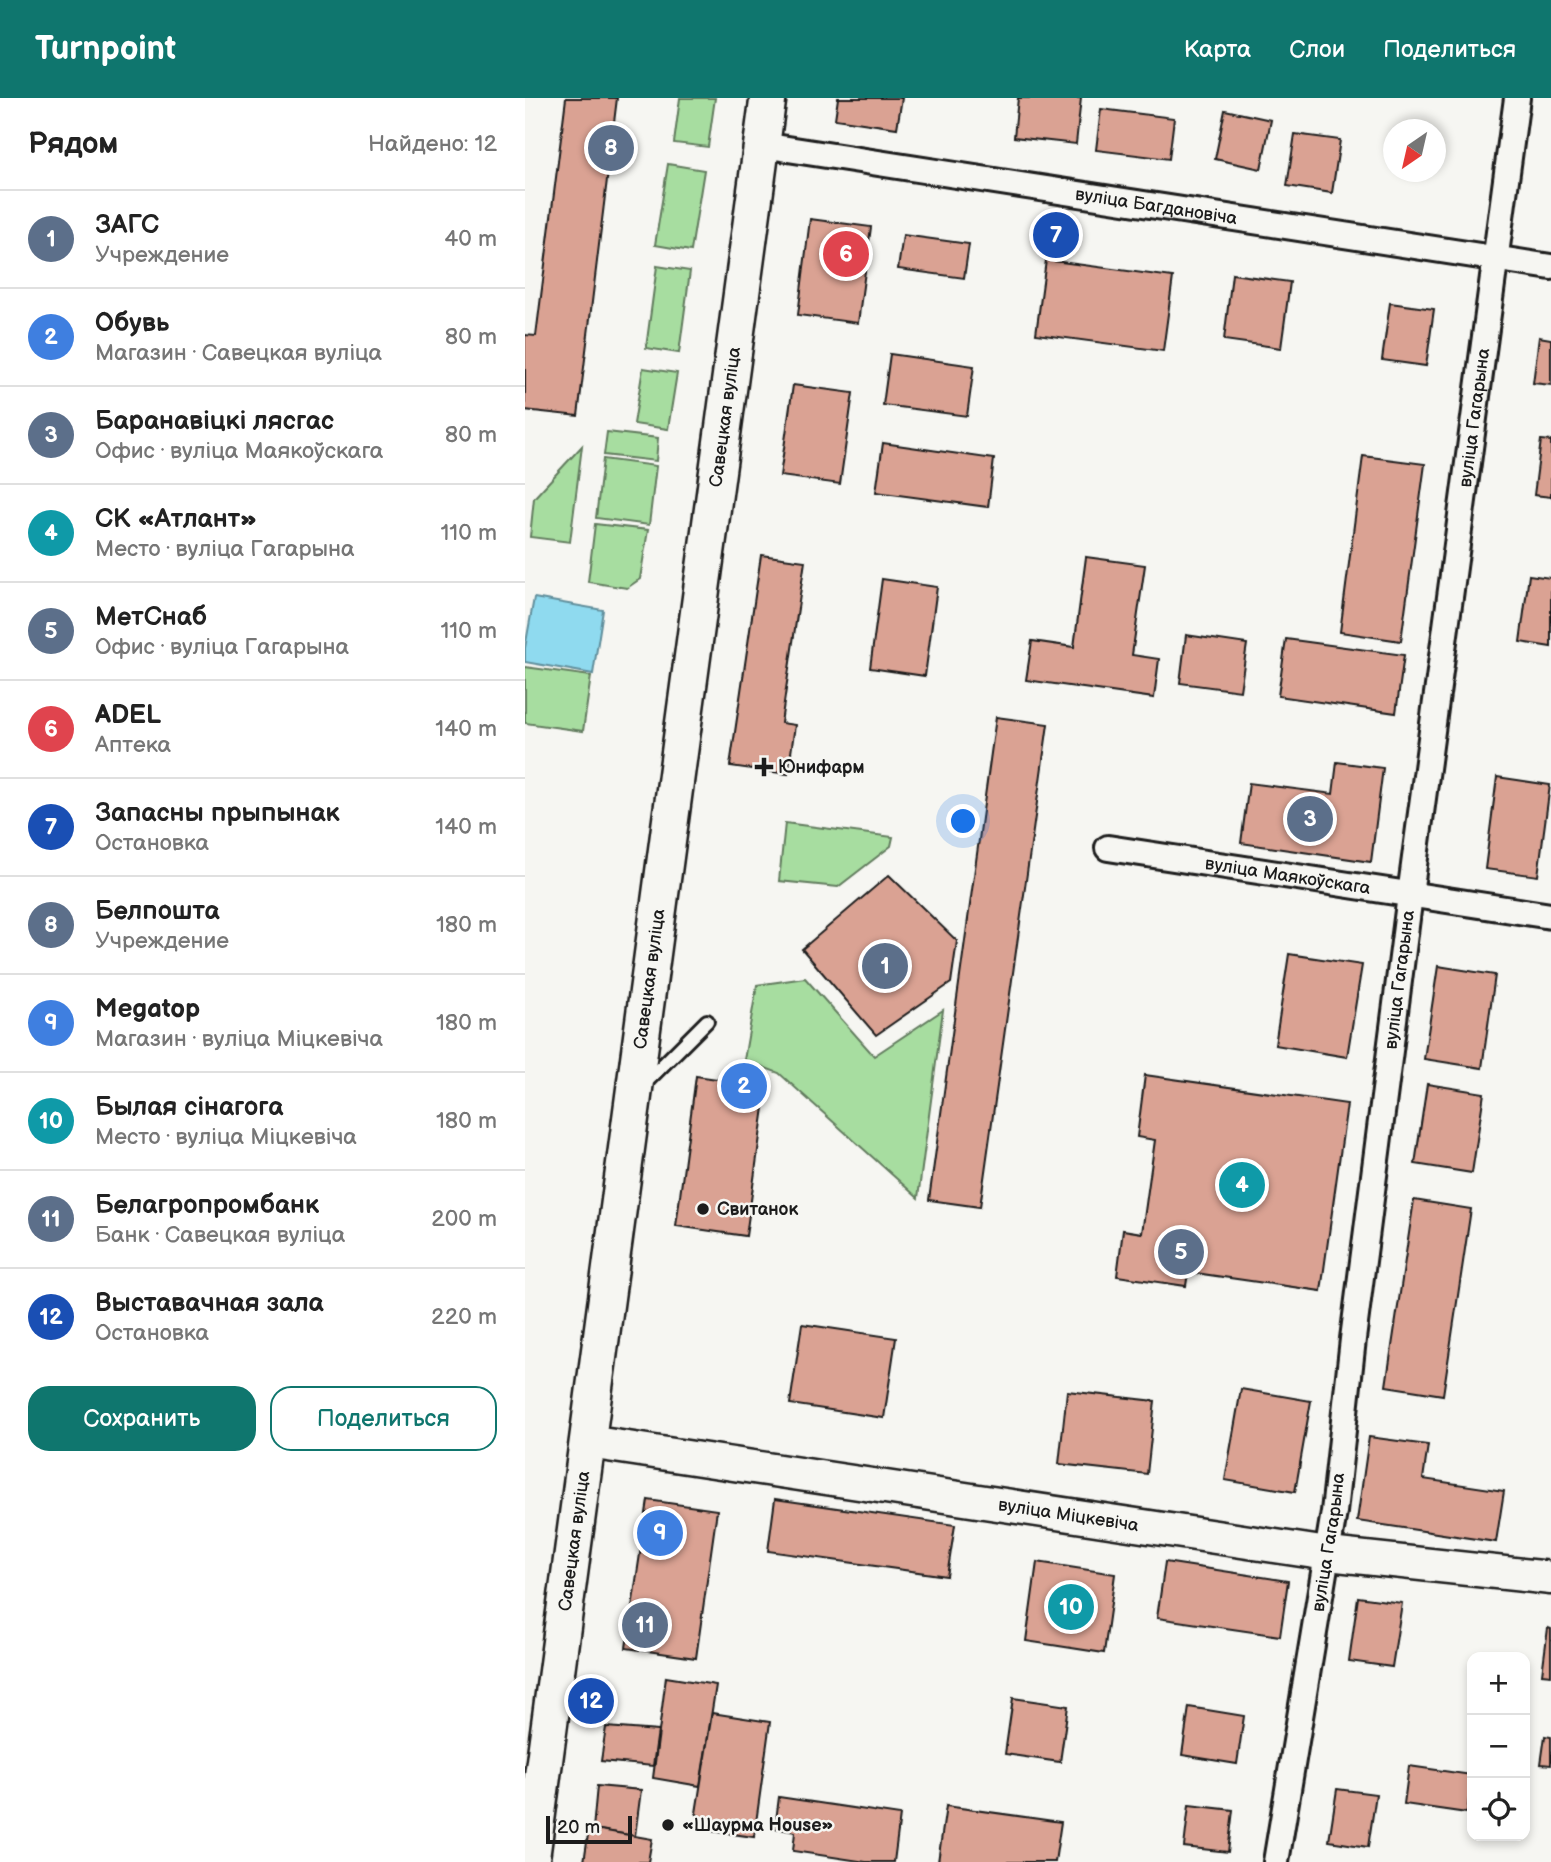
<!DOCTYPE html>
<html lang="ru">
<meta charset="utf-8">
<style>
body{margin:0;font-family:"Balsamiq Sans",sans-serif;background:#f2f2f2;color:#222}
.controls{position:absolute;right:21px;bottom:21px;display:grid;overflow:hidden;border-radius:14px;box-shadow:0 4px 10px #0003}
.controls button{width:63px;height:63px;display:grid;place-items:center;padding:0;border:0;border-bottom:2px solid #e0e0e0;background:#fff;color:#222;font:35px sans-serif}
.compass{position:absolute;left:858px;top:21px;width:63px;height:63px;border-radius:50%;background:#fff;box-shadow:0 4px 10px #0003;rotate:214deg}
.scale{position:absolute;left:21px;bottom:18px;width:86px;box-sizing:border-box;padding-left:7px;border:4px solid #1c1c1c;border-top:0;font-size:19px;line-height:24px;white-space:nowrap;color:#1c1c1c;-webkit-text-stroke:5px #f6f6f2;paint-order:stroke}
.you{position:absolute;left:439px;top:724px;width:24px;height:24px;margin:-18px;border:5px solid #fff;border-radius:50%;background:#1a73e8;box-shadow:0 0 0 10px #1a73e833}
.badge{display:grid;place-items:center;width:46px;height:46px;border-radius:50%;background:#0f766e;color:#fff;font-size:23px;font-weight:700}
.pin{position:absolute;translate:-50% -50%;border:4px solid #fff;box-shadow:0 2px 7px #0006}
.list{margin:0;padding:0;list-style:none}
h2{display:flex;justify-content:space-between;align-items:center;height:91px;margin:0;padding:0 28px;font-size:30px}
h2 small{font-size:23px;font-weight:400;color:#767676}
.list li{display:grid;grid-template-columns:46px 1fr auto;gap:21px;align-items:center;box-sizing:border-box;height:98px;padding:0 28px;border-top:2px solid #e0e0e0}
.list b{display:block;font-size:26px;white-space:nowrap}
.list p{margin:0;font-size:23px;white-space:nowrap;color:#767676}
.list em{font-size:23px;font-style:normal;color:#767676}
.actions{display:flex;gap:14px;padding:21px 28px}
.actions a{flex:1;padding:16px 0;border:2px solid #0f766e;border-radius:21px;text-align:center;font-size:24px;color:#0f766e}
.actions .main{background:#0f766e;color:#fff}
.icon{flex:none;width:38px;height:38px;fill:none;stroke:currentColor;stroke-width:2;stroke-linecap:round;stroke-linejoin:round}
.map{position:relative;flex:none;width:1026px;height:1764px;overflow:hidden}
header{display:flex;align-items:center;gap:42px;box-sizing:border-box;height:98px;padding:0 35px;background:#0f766e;color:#fff}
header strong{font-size:33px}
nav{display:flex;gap:38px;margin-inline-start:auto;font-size:24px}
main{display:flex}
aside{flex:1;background:#fff}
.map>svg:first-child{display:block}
</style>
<header>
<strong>Turnpoint</strong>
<nav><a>Карта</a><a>Слои</a><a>Поделиться</a></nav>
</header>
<main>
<aside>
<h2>Рядом<small>Найдено: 12</small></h2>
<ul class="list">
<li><span class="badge" style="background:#5c6f8a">1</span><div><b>ЗАГС</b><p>Учреждение</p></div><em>40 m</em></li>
<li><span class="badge" style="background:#3f7fe0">2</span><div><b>Обувь</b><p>Магазин · Савецкая вуліца</p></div><em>80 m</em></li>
<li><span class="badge" style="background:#5c6f8a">3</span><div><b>Баранавіцкі лясгас</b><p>Офис · вуліца Маякоўскага</p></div><em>80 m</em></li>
<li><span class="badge" style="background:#0f9aa8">4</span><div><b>СК «Атлант»</b><p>Место · вуліца Гагарына</p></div><em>110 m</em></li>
<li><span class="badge" style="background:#5c6f8a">5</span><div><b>МетСнаб</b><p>Офис · вуліца Гагарына</p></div><em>110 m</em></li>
<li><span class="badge" style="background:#e0444e">6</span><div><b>ADEL</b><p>Аптека</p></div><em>140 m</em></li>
<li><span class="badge" style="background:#1a4fb4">7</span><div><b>Запасны прыпынак</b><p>Остановка</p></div><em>140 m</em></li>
<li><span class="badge" style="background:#5c6f8a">8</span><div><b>Белпошта</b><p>Учреждение</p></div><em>180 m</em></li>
<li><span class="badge" style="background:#3f7fe0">9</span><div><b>Megatop</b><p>Магазин · вуліца Міцкевіча</p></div><em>180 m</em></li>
<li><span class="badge" style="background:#0f9aa8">10</span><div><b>Былая сінагога</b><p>Место · вуліца Міцкевіча</p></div><em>180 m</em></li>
<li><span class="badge" style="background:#5c6f8a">11</span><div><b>Белагропромбанк</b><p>Банк · Савецкая вуліца</p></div><em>200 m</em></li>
<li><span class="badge" style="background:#1a4fb4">12</span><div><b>Выставачная зала</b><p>Остановка</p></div><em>220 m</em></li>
</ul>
<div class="actions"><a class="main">Сохранить</a><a>Поделиться</a></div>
</aside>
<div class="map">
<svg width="1026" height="1764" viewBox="0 0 1026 1764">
<rect width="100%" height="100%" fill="#f6f6f2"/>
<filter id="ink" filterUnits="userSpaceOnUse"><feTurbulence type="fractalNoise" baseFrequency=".0143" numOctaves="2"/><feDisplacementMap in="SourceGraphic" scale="14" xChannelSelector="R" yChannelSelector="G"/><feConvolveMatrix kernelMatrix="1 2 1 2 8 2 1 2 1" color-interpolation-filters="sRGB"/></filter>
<g filter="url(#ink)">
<g fill="#a7dda0" stroke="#627c5e" stroke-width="2">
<polygon points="155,0 190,0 183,49 149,45"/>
<polygon points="143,66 179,72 166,153 130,147"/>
<polygon points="132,168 165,173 154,255 121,250"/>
<polygon points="118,270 152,275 143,331 109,326"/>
<polygon points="82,334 133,340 131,363 79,357"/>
<polygon points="57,348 45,444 5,439 9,400"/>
<polygon points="78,361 131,368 124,427 71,420"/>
<polygon points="70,426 123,432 115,481 102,490 63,484"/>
<polygon points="0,569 66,578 58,633 0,625"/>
<polygon points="260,725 368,739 366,748 313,789 254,783"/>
<polygon points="280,880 349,958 418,912 393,1100 254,975 219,962 232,887"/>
</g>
<polygon fill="#8fdaef" stroke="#618e9b" stroke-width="2" points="9,500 78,512 68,576 0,564 0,550"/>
<g fill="#daa293" stroke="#1c1c1c" stroke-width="2">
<polygon points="41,0 92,0 53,318 0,312 0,237 11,238"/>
<polygon points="313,0 377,0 372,30 310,21"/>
<polygon points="493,0 556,0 551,46 489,39"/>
<polygon points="576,11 649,20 644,61 571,52"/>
<polygon points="700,12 746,22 736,71 690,61"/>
<polygon points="770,36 815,42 807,95 762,88"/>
<polygon points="285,121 346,129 333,225 273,217"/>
<polygon points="378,137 444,146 439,180 373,171"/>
<polygon points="521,162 648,179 638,253 511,236"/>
<polygon points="707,176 765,184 756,250 699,242"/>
<polygon points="865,205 909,211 901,268 857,262"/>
<polygon points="1014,239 1026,241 1026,287 1008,285"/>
<polygon points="365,256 449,268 442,318 358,307"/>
<polygon points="268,287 328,295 315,386 255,378"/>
<polygon points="1016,342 1026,343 1026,399 1009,397"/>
<polygon points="358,345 469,361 463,409 351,394"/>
<polygon points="838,358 900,366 876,543 815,534"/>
<polygon points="236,457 280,463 256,625 270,627 263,676 205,668"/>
<polygon points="561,459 620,467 607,557 634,561 629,600 501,582 507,543 549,549"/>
<polygon points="1004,477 1026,480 1026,549 995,544"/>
<polygon points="357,481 412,489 400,578 345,570"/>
<polygon points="661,537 722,546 715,593 655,585"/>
<polygon points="761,541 879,557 871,615 753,598"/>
<polygon points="471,619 523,626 455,1109 404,1102"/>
<polygon points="812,664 858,670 846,764 716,745 724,685 808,696"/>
<polygon points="972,679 1025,687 1013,778 960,771"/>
<polygon points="364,777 432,843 426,885 351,937 277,851"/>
<polygon points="764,856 837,867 822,959 750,947"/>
<polygon points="913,868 970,877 957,970 899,961"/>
<polygon points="620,977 822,1006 796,1193 663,1174 661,1188 592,1178 598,1132 617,1135 630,1042 612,1039"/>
<polygon points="171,978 242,988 221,1138 151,1128"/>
<polygon points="902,986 959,995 947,1075 890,1066"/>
<polygon points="889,1102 946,1111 918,1297 861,1288"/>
<polygon points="277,1226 371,1240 359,1320 265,1306"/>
<polygon points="716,1291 786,1303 770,1394 700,1382"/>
<polygon points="542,1293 630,1303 622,1376 534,1366"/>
<polygon points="844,1339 903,1347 898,1381 979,1393 971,1444 832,1423"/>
<polygon points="250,1401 430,1427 422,1478 243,1453"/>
<polygon points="123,1402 192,1412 171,1560 101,1550"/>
<polygon points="512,1464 590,1476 579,1555 501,1543"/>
<polygon points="640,1464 763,1483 755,1538 632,1520"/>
<polygon points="833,1499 877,1505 867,1569 824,1563"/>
<polygon points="1023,1530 1026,1531 1026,1577 1017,1576"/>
<polygon points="141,1579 191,1587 175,1688 128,1680"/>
<polygon points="488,1600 543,1608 535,1664 480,1656"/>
<polygon points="664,1609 719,1618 712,1666 657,1657"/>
<polygon points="187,1615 245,1624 229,1739 186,1733 171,1715"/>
<polygon points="81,1629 133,1633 128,1668 76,1663"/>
<polygon points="1020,1638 1026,1639 1026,1667 1016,1666"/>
<polygon points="884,1668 947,1677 942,1715 879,1706"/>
<polygon points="72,1688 116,1692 110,1738 68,1731"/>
<polygon points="812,1691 851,1696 843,1749 804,1743"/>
<polygon points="254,1699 375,1717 369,1764 341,1764 268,1753 270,1734 250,1730"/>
<polygon points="664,1707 708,1712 703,1754 659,1749"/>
<polygon points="421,1708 536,1724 530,1764 413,1764"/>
<polygon points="64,1730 127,1741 123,1764 59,1764"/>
</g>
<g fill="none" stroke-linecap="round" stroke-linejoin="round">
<g stroke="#1c1c1c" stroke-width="18">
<polyline id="service" points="119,986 182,923"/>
</g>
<g stroke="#1c1c1c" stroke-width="30">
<g id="minor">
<path id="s1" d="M 237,47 L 1026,169"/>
<path id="s2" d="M 583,750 L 1026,818"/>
<path id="s3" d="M 751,1764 L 809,1414 L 828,1241 L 885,797 L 992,0"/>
</g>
</g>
<g stroke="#1c1c1c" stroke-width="37">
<g id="tertiary">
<path id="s4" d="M 63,1344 L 803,1456 L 1026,1480"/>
</g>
</g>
<g stroke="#1c1c1c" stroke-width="40">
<g id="secondary">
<path id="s5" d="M 6,1764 L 150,688 L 243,0"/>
</g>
</g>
<use href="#service" stroke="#f6f6f2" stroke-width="12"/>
<use href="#minor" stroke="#f6f6f2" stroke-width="24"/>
<use href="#tertiary" stroke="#f6f6f2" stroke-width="32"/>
<use href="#secondary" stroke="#f6f6f2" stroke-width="35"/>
</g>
</g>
<g fill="#1c1c1c" stroke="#f6f6f2" stroke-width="2.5">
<path d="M235.5 658.5h7v7h7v7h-7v7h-7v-7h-7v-7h7z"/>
<circle cx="178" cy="1111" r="7"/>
<circle cx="143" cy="1727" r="7"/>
</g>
<g text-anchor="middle" stroke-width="5" stroke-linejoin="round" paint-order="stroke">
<g font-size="18" fill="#1c1c1c" stroke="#f6f6f2">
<text dy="6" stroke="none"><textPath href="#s1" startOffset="399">вуліца Багдановіча</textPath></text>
<text dy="6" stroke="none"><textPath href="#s5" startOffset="1458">Савецкая вуліца</textPath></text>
<text dy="6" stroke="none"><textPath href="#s3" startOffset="1458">вуліца Гагарына</textPath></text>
<text dy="6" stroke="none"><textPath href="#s2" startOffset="182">вуліца Маякоўскага</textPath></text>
<text dy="6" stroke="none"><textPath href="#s5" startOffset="891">Савецкая вуліца</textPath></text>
<text dy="6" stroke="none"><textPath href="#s3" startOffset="891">вуліца Гагарына</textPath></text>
<text dy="6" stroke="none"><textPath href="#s4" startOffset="486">вуліца Міцкевіча</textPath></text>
<text dy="6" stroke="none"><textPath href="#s5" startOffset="324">Савецкая вуліца</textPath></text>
<text dy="6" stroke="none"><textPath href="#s3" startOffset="324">вуліца Гагарына</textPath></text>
</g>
<g font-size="18" font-weight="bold" fill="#1c1c1c" stroke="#f6f6f2" text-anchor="start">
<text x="253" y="675">Юнифарм</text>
<text x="192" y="1117">Свитанок</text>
<text x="157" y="1733">«Шаурма House»</text>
</g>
</g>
</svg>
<div class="controls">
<button>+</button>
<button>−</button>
<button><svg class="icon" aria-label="locate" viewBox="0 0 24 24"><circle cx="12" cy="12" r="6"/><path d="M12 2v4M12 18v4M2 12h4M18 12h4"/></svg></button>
</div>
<svg class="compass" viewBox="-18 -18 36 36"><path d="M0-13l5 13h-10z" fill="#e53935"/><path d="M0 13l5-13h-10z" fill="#767676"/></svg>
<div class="scale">20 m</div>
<div class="you"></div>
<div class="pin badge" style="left:360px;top:868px;background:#5c6f8a">1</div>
<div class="pin badge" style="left:219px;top:988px;background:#3f7fe0">2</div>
<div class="pin badge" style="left:785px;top:721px;background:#5c6f8a">3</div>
<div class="pin badge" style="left:717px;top:1087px;background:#0f9aa8">4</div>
<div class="pin badge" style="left:656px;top:1154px;background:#5c6f8a">5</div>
<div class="pin badge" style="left:321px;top:156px;background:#e0444e">6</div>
<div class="pin badge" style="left:531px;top:137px;background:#1a4fb4">7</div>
<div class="pin badge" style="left:86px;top:50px;background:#5c6f8a">8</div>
<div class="pin badge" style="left:135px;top:1435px;background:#3f7fe0">9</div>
<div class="pin badge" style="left:546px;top:1509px;background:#0f9aa8">10</div>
<div class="pin badge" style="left:120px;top:1527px;background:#5c6f8a">11</div>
<div class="pin badge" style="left:66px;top:1603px;background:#1a4fb4">12</div>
</div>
</main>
